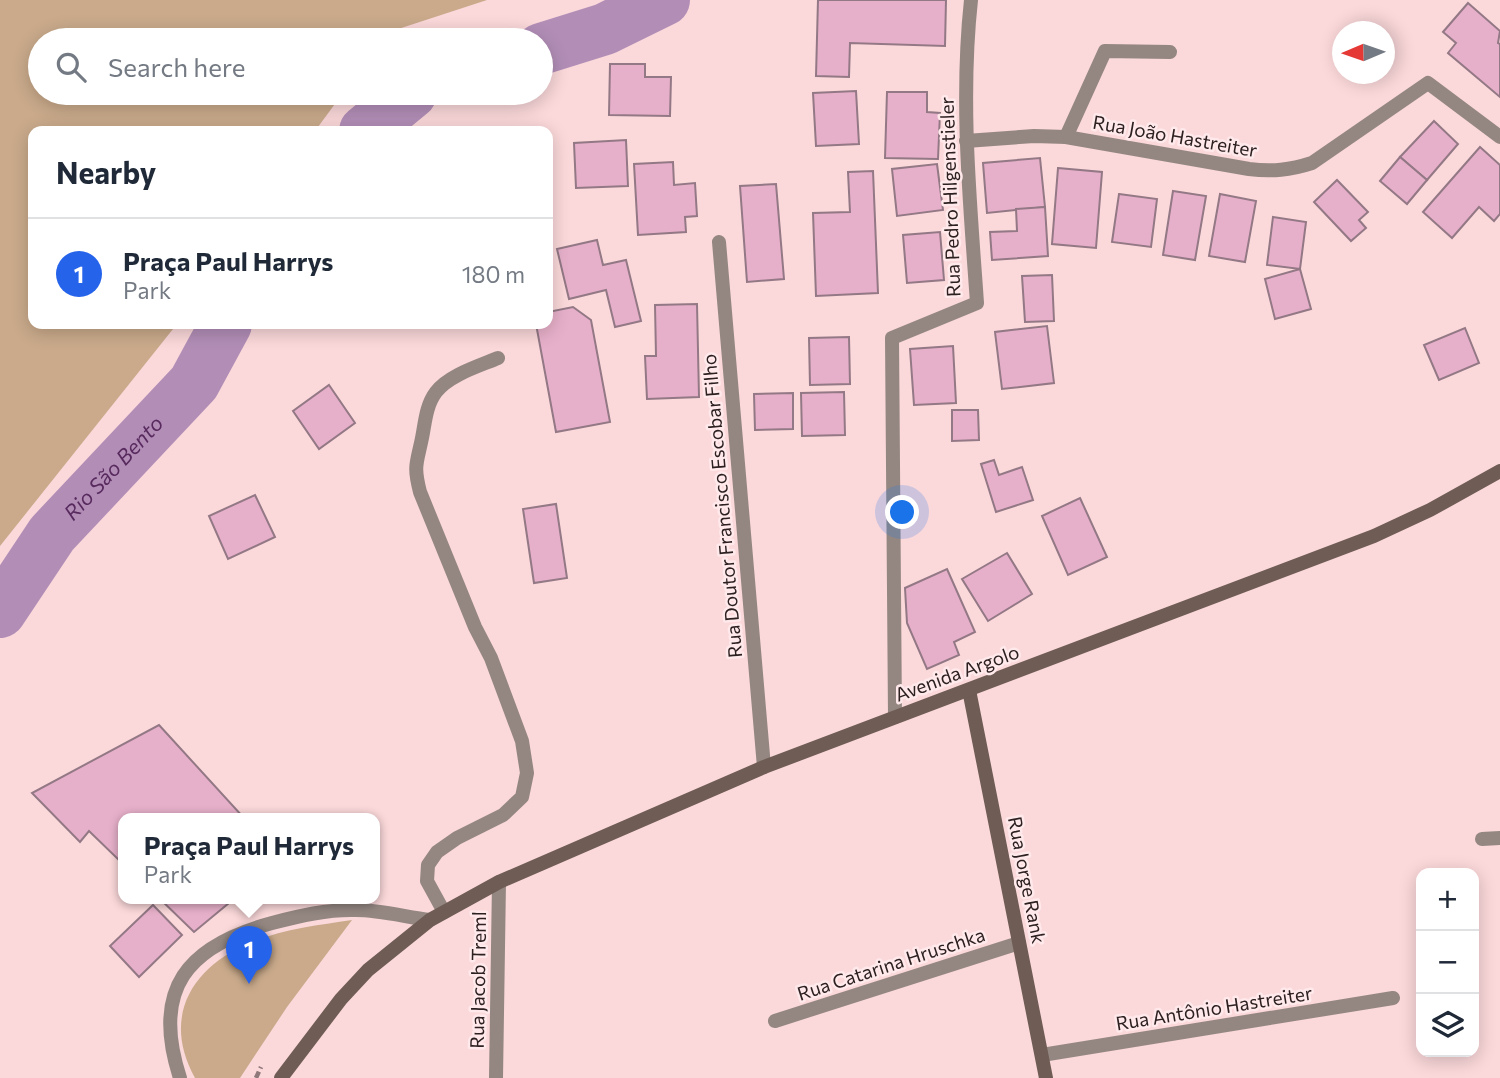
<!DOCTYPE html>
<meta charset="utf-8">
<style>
body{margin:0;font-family:Commissioner,sans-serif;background:#f2f2f3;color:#1f2937}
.controls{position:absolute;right:21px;bottom:21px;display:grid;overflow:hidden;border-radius:14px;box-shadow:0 4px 18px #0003}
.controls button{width:63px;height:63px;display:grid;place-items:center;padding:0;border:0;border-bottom:2px solid #e0e1e3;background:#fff;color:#1f2937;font:35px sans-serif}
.compass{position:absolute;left:1332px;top:21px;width:63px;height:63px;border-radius:50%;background:#fff;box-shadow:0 4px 18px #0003;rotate:268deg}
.you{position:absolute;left:903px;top:513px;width:24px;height:24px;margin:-18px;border:5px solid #fff;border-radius:50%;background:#1a73e8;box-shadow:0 0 0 10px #1a73e833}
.badge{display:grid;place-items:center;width:46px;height:46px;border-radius:50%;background:#2563eb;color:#fff;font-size:23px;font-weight:700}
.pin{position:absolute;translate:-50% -58px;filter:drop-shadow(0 2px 4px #0008)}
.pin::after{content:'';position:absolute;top:37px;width:24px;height:21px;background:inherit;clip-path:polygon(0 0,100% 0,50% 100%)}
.popup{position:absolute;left:118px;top:813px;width:262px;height:91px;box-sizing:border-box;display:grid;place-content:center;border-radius:14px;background:#fff;filter:drop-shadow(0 2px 5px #0005);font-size:23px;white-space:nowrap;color:#747a83}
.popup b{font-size:26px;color:#1f2937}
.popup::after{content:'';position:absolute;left:50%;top:100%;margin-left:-14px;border:14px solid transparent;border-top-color:#fff}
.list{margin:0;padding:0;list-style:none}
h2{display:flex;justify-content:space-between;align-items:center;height:91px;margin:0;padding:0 28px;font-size:30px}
h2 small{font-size:23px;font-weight:400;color:#747a83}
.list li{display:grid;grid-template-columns:46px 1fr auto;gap:21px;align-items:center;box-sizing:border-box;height:112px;padding:0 28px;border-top:2px solid #e0e1e3}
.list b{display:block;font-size:26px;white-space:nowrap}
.list p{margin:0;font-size:23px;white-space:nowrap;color:#747a83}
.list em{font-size:23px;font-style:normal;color:#747a83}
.icon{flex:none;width:38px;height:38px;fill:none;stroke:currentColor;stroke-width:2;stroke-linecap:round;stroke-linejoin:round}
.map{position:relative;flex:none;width:1500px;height:1078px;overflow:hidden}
.search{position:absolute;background:#fff;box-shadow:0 4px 18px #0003;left:28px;top:28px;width:525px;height:77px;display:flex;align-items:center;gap:18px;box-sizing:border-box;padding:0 24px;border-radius:38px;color:#747a83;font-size:26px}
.panel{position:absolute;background:#fff;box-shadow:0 4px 18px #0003;left:28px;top:126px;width:525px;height:203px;border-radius:14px}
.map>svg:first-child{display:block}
</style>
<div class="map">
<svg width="1500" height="1078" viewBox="0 0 1500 1078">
<rect width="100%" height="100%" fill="#fbd8da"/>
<g fill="#caaa8b">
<polygon points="0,0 487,0 386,33 381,40 40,40 40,93 343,93 315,131 33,131 33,324 177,324 0,546"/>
<path d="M 352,920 L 287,1007 L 240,1078 L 195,1078 C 161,1017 192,966 252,942 C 284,929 319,925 352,920 Z"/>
</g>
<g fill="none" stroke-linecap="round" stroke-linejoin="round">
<g stroke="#b28eb7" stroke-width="52">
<polyline points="541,49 605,29 664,0"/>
<polyline points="365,131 411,93"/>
<path id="s1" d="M 0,612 L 52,534 L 194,383 L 226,324"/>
</g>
</g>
<g fill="#e7b0ca" stroke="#937885" stroke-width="2">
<polygon points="818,0 946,0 945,46 850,43 849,77 816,76"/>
<polygon points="1468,3 1500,31 1498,43 1500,44 1500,97 1448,53 1456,43 1443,32"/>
<polygon points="610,64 645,64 645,77 671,77 670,116 609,115"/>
<polygon points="856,91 859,144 816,146 813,93"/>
<polygon points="887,92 927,92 927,112 940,113 938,159 885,158"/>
<polygon points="1434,121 1458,144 1427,180 1400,157"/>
<polygon points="626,140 628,186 576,188 574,143"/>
<polygon points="1480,147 1500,165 1500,214 1494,221 1479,207 1452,238 1423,212"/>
<polygon points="1400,157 1427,180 1407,204 1380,181"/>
<polygon points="1040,158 1045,207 987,213 983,163"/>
<polygon points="673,162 674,185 695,183 697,216 685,217 686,232 638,235 634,164"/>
<polygon points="937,164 943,210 897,216 892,169"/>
<polygon points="1058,168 1102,172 1096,248 1052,244"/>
<polygon points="873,171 878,293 816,296 813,213 850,212 848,172"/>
<polygon points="1337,180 1368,212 1359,220 1366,228 1351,241 1314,202"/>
<polygon points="776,184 784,279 747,282 740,186"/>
<polygon points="1173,191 1206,196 1195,260 1163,255"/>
<polygon points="1119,194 1157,199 1151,247 1112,242"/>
<polygon points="1220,194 1256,201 1245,262 1209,256"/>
<polygon points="1045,207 1048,256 992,260 990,232 1017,231 1016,209"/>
<polygon points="1273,217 1306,222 1300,269 1267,265"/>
<polygon points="940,232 944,280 907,283 903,235"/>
<polygon points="597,240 603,265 626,260 641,321 615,327 606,290 569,299 557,249"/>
<polygon points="1300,269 1311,309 1275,319 1265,279"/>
<polygon points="1052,275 1054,321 1025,322 1022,276"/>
<polygon points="697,304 699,397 647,399 645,356 656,356 655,305"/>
<polygon points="573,307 591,320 610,422 556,432 536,324 548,324 548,312"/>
<polygon points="1047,326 1054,383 1002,389 995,332"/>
<polygon points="1465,328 1479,363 1439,380 1424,345"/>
<polygon points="849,337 850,384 810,385 809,338"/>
<polygon points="953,346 956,403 914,405 910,349"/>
<polygon points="329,385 355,423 319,449 293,411"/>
<polygon points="844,392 845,435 802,436 801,393"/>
<polygon points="793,393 793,429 755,430 754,394"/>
<polygon points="952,410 978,410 979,440 952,441"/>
<polygon points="994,460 999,475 1022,467 1033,500 996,512 981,464"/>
<polygon points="255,495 275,537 228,559 209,516"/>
<polygon points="1080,498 1107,557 1068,575 1042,516"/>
<polygon points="556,504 567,578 534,583 523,509"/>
<polygon points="1007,553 1032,594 988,621 962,579"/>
<polygon points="947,569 975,632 954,642 959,655 927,669 907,623 905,588"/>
<polygon points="159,725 244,818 123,818 123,864 89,831 80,842 32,793"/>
<polygon points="159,898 235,898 194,932"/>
<polygon points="153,905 182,935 139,977 110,946"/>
</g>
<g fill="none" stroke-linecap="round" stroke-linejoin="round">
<polyline stroke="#90797a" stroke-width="4.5" stroke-dasharray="7 3.5" stroke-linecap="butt" points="256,1078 261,1067"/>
<path stroke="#948782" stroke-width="14" d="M 180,1078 C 151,989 187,946 272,923 C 299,916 328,909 356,910 C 380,910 406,917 430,920"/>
<g stroke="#948782" stroke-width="14">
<polyline points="1066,137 1105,51 1170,52"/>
<path d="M 966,141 L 1034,136 L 1066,137 L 1249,169 C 1272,172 1290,170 1312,163 L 1428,83 L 1500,137"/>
<polyline points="719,242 764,767"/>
<path d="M 895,717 L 892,338 L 977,303 C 970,202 960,101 971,0"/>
<polyline points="1482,839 1500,838"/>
<path d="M 444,912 L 427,881 L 428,865 L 437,852 L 457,838 L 503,815 L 522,797 L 527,773 L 522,741 L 491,658 L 475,627 L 420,492 C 413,465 417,463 422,438 C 425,423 426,405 436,392 C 449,375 479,366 498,358"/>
<polyline points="775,1021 1019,943"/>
<polyline points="1042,1055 1393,998"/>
<polyline points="496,1078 499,882"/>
</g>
<g stroke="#6e5c55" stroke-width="14">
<polyline points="969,690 1046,1078"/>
<polyline points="281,1078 341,999 368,970 430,920 499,882 764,767 1374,536 1430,510 1500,471"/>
</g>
</g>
<g text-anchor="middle" stroke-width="5" stroke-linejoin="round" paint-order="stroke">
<g font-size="19" fill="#2d2021" stroke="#ffe9eb">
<text transform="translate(1175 136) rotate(10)" y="7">Rua João Hastreiter</text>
<text transform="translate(950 197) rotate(-92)" y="7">Rua Pedro Hilgenstieler</text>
<text transform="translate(722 506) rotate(-95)" y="7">Rua Doutor Francisco Escobar Filho</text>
<text transform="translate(957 673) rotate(-20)" y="7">Avenida Argolo</text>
<text transform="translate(1027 880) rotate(79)" y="7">Rua Jorge Rank</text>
<text transform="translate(891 964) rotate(-18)" y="7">Rua Catarina Hruschka</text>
<text transform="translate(478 980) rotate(-89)" y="7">Rua Jacob Treml</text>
<text transform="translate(1214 1008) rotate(-9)" y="7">Rua Antônio Hastreiter</text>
</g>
<g font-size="21" font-style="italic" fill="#582a5e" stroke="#ffe9eb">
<text dy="7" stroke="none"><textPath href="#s1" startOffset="184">Rio São Bento</textPath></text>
</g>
</g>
</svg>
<div class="controls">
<button>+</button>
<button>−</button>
<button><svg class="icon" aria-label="layers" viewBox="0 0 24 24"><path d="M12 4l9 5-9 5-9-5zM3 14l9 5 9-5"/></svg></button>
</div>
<svg class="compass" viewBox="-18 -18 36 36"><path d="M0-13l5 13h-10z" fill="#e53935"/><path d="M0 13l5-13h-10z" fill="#747a83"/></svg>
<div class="you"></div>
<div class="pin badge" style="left:249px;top:984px">1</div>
<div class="popup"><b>Praça Paul Harrys</b>Park</div>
<div class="search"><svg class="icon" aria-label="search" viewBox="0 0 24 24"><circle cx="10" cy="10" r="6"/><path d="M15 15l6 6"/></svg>Search here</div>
<section class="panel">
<h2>Nearby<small></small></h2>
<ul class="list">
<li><span class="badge">1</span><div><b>Praça Paul Harrys</b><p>Park</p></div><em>180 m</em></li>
</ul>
</section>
</div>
